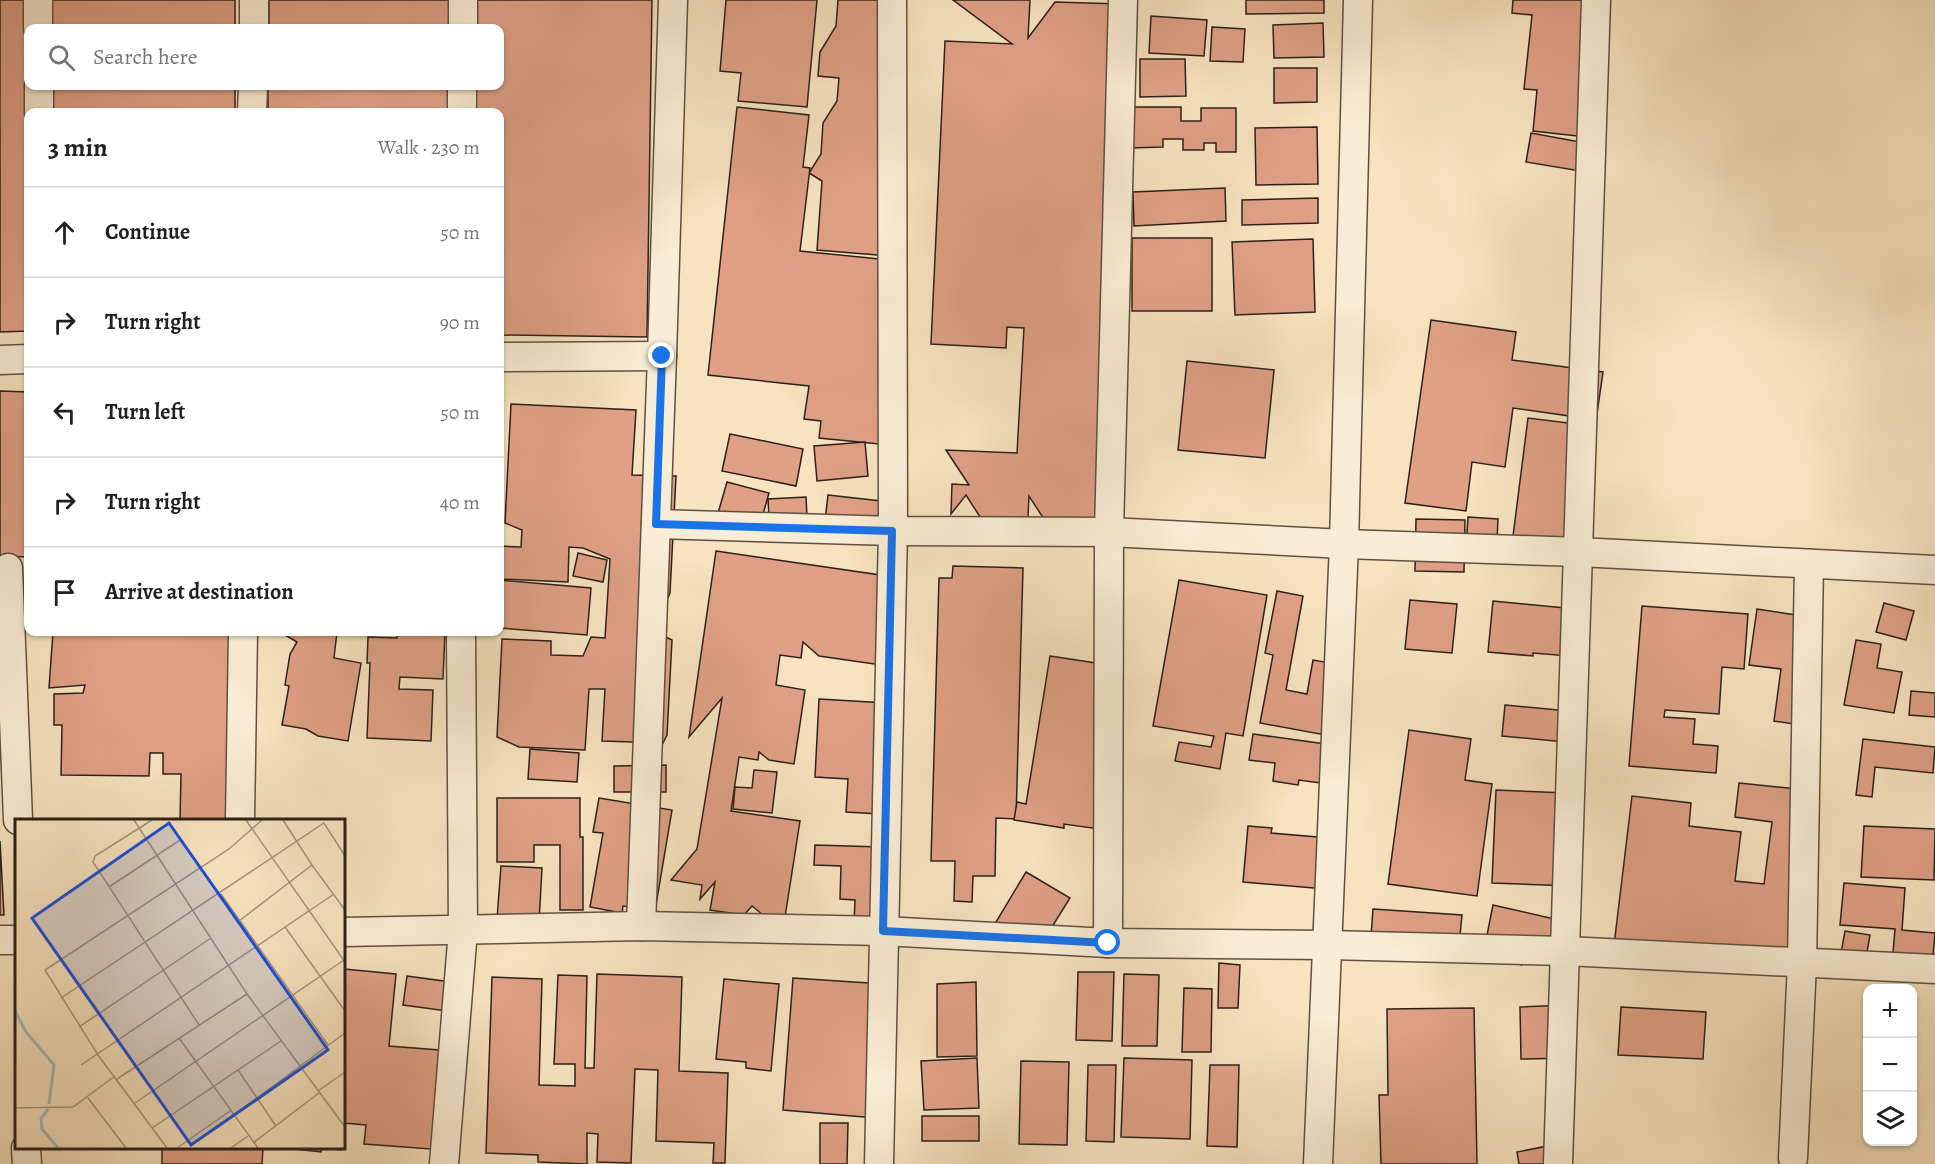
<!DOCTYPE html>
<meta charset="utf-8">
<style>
body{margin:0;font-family:Alegreya,serif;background:#f6f6f6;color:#202124}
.controls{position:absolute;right:18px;bottom:18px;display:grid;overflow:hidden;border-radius:12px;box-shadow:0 2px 4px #0004}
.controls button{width:54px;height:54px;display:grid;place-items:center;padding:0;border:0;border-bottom:2px solid #e0e0e0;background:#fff;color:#202124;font:30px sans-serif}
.stop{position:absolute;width:18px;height:18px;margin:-14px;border:4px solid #1a73e8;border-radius:50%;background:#fff}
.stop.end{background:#1a73e8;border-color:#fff;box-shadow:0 2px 6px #0008}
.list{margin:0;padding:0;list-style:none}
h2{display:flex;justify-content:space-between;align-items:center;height:78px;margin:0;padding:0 24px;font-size:26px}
h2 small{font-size:20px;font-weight:400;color:#757577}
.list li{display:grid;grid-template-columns:39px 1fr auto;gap:18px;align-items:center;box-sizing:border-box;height:90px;padding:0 24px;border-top:2px solid #e0e0e0}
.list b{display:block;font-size:22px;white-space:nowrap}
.list em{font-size:20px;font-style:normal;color:#757577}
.icon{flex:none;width:33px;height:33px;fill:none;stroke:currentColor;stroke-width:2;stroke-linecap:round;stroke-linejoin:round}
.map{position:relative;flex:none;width:1935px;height:1164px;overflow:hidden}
.search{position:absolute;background:#fff;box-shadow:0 2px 4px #0004;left:24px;top:24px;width:480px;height:66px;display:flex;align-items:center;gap:15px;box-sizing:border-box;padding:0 21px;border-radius:12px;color:#757577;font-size:22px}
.panel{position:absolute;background:#fff;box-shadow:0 2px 4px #0004;left:24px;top:108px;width:480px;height:528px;border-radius:12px}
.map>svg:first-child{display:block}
</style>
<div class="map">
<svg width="1935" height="1164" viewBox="0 0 1935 1164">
<rect width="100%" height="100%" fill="#f7e3bf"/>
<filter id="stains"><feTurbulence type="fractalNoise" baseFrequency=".00333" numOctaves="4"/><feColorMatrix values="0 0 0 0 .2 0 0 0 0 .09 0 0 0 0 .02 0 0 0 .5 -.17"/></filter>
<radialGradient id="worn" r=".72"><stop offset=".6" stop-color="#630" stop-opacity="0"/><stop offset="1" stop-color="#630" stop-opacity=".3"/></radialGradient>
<g fill="#dfa086" stroke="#2c2018" stroke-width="1.5">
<polygon points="0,0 28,0 28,331 0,332"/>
<polygon points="44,0 235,0 235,28 45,28"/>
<polygon points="269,0 449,0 450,28 269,28"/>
<polygon points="477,0 652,0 647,337 500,335 500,112 476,112 476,86 500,86 500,28 476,28"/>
<polygon points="726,0 817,0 807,107 738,101 741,73 720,71"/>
<polygon points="838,0 893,0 889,256 817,250 822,181 809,173 821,154 823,123 837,101 839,78 818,76 820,52 836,26"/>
<polygon points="953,0 1030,0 1028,38 1055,2 1121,4 1108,535 1055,536 1029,496 1027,536 991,534 966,495 951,514 952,484 969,485 946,450 1017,453 1024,328 1007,327 1006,348 931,344 945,41 1012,44"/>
<polygon points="1246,0 1324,0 1324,13 1246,14"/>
<polygon points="1513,0 1609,0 1595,138 1533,131 1537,90 1524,89 1532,15 1512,13"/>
<polygon points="1151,16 1207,20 1204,56 1149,53"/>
<polygon points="1323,23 1324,57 1274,58 1273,25"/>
<polygon points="1212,27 1245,29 1243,62 1210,61"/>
<polygon points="1140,59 1185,59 1186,96 1140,97"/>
<polygon points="1274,68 1317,68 1317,102 1274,103"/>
<polygon points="46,86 235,86 235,112 47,112"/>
<rect x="268" y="86" width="183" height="26"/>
<polygon points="737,107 809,115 803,167 810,168 800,251 899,261 879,444 819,438 821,421 804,419 809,386 708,375"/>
<polygon points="1129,107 1181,107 1181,121 1201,121 1201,108 1236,108 1236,152 1216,152 1216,143 1204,143 1204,150 1183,150 1183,139 1163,139 1163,147 1130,148"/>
<polygon points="1317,127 1318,184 1256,185 1255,128"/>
<polygon points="1531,133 1597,145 1592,173 1526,162"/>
<polygon points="1225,188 1226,221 1134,226 1133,192"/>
<polygon points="1318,198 1318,223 1242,225 1242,200"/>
<rect x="1132" y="238" width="80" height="73"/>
<polygon points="1313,239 1315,312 1235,315 1232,242"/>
<polygon points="1431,320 1516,332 1512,360 1603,372 1577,555 1511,552 1528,418 1568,423 1569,416 1513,408 1505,467 1472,462 1466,511 1405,503"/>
<polygon points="1187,361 1274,370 1265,458 1178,450"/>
<polygon points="0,391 28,392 28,557 0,556"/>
<polygon points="511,404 636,410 632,475 676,476 670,593 653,631 672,640 667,735 663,743 602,741 605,689 589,689 585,750 519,747 497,737 502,639 551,641 551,655 583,656 591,637 605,638 610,559 583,548 569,547 568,582 500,579 500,546 521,547 522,530 505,523"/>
<polygon points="730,434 803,449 796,486 722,471"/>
<polygon points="865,442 868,476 817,481 814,446"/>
<polygon points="727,482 769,493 756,539 714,527"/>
<polygon points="828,495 899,503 894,545 823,538"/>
<polygon points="806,497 808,536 770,538 768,499"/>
<polygon points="1468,517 1498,519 1496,563 1465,562"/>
<polygon points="1416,519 1465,520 1464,572 1415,571"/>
<polygon points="716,551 894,577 881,665 819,656 803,642 801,658 780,655 776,685 805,690 794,764 769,760 759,752 758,760 739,757 731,811 800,821 785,917 762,914 752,906 744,915 710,910 715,882 700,899 702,885 671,880 697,849 722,698 689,737"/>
<polygon points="578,553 607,560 603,582 573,576"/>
<polygon points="953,566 1023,568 1016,819 996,818 995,876 973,876 972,902 954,901 955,861 931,861 939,578 952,578"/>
<polygon points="500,580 591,588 587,635 500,628"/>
<polygon points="1179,580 1267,595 1243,736 1226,733 1220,769 1175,761 1179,742 1211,747 1214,736 1153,726"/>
<polygon points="1277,591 1303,596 1286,690 1307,694 1313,660 1349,666 1336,737 1260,723 1273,655 1265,653"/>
<polygon points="1410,600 1457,604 1452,653 1405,649"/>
<polygon points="1493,601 1586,610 1581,657 1533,653 1533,656 1488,652"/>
<polygon points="1884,603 1914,611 1906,640 1876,632"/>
<polygon points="1642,606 1748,614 1744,669 1722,667 1719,714 1665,710 1664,717 1695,719 1693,744 1718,746 1716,773 1629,766"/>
<polygon points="1757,609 1816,618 1800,725 1774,721 1781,669 1749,665"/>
<polygon points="53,632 233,632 228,820 180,820 181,774 163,774 163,753 150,753 149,776 61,775 62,725 54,725 54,694 83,693 85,685 49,688"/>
<polygon points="280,632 337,632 334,658 361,663 348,741 318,736 306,729 282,725 289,686 285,685 290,654 297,642"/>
<polygon points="397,632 445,632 443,679 400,677 399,689 433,690 431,741 367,738 370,663 367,663 368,637 397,638"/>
<polygon points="1856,640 1881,644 1877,668 1902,672 1894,713 1844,705"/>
<polygon points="1050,656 1109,665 1099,829 1064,824 1064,828 1014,820 1017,802 1026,804"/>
<polygon points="1911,691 1935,693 1935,717 1909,715"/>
<polygon points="819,699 887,703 880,814 846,812 848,779 815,777"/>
<polygon points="1505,705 1579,712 1576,743 1502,736"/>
<polygon points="1409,730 1471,739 1465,780 1492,784 1477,896 1388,884"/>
<polygon points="1253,734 1347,747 1342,786 1299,780 1298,785 1273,781 1275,763 1249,760"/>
<polygon points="1863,739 1935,747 1933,773 1875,767 1872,797 1856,795"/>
<polygon points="530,749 579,753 577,782 528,779"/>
<polygon points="666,765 666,792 614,792 614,766"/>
<polygon points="754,770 777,772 772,813 733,809 735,787 752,788"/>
<polygon points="1739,783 1807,790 1787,965 1706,962 1704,972 1612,962 1632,796 1691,803 1689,826 1741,832 1735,881 1764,884 1772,822 1735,817"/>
<polygon points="1496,790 1568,793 1571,886 1492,883"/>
<polygon points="497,798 580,798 580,837 583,837 583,910 560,910 560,845 534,845 534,862 497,862"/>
<polygon points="599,798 672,810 655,911 623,906 622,913 590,907 603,833 593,832"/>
<polygon points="1248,826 1272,828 1271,833 1341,839 1337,890 1243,882"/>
<polygon points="1864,826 1935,829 1934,880 1861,877"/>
<polygon points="0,841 4,915 0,915"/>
<polygon points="815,845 881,847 879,925 854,924 855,900 840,899 841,866 814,865"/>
<polygon points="501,866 542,868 539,922 497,919"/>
<polygon points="1026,872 1070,898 1042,943 990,932"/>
<polygon points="1844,883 1905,888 1902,930 1935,933 1931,979 1891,976 1895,929 1840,925"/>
<polygon points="1493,905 1576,924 1524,957 1522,965 1507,961 1487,935"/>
<polygon points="1373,909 1462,915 1458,956 1370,950"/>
<polygon points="1845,931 1870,935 1864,969 1839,964"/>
<polygon points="1219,963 1240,965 1238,1008 1218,1008"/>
<polygon points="344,969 396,974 389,1046 439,1050 431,1149 364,1144 366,1125 344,1123"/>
<polygon points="1078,972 1114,972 1112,1041 1076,1040"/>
<polygon points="597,974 682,977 679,1071 728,1073 725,1163 713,1163 714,1143 656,1141 658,1070 635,1069 631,1163 597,1162 598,1134 587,1133 587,1164 538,1162 538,1155 486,1153 492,977 542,979 539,1085 575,1086 575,1064 554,1064 558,975 587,976 585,1068 594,1068"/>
<polygon points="1124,974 1159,975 1157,1046 1122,1046"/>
<polygon points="407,976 451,982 447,1011 403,1005"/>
<polygon points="793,978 884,984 875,1118 783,1110"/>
<polygon points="724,979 779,984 771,1071 746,1068 746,1062 716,1059"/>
<polygon points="976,982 977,1056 937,1057 937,984"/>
<polygon points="1184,988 1212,989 1211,1052 1182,1052"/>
<polygon points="1570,1005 1571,1058 1521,1059 1520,1007"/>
<polygon points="1621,1007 1706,1012 1703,1059 1618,1055"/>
<polygon points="1474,1008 1477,1164 1381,1164 1379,1095 1388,1095 1387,1009"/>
<polygon points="977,1058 979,1108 924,1110 921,1061"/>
<polygon points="1124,1058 1192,1060 1190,1139 1121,1137"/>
<polygon points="1021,1061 1069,1062 1067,1145 1019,1144"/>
<polygon points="1088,1065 1116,1065 1114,1142 1086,1141"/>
<polygon points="1210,1065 1239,1065 1237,1147 1207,1146"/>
<rect x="922" y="1116" width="57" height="25"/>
<polygon points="820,1123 848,1123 847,1164 820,1164"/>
<polygon points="1558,1144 1562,1164 1519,1164 1517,1152"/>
<polygon points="162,1148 263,1148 262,1164 162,1164"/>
<polygon points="285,1148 341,1148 341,1150 321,1148 321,1152"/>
</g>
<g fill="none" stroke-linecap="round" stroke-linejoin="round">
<g stroke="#5f5142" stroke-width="31">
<g id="street">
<polyline points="38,0 38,28"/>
<polyline points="254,28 254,0"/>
<polyline points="463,28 463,0"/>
<polyline points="39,86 39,112"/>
<polyline points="252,112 253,86"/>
<polyline points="462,112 462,86"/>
<polyline points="500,357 662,356"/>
<polyline points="0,360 28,359"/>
<polyline points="656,524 893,531 1109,532 1344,544 1579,552 1935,570"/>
<polyline points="8,568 18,820"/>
<polyline points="240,820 243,632"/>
<polyline points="641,926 662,356 673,0"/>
<polyline points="344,932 641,926 883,931 1108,943 1328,945 1566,951 1935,969"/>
<polyline points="0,940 16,940"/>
<polyline points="1108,943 1109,532 1123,0"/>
<polyline points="26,1148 27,1164"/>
<polyline points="1793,1158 1802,963 1809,564"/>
<polyline points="444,1164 463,930 461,632"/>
<polyline points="879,1164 893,531 892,0"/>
<polyline points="1318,1164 1344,544 1358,0"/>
<polyline points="1558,1164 1596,0"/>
</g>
</g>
<use href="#street" stroke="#faedd5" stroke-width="28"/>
</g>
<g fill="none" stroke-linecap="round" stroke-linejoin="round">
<polyline stroke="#1a73e8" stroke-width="8" points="662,356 656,524 892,531 883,931 1108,943"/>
</g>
<g transform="translate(15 819)">
<rect width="330" height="330" fill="#f7e3bf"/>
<path fill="none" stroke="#a4bbbe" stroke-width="3" d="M 0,192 L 11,213 L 39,246 L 34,285M 33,290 L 26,300 L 27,310 L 43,329"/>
<path fill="none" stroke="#a6957c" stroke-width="1.5" d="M 119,1 L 232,175 L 330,308M 137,1 L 80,37 L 78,43 L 184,206M 231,1 L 330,143M 268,1 L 297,46M 94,68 L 165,21M 206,75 L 313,226M 224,102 L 297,46 L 330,91M 270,108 L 330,192M 46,179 L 309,4 L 330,37M 64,208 L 196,119M 164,219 L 243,329M 66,246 L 319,75M 223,251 L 261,307M 102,260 L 232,175M 303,272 L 330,253M 73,279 L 111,329M 242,279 L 330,214M 120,284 L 329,141M 0,289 L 58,288 L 100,257M 137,309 L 266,222M 238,324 L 304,274M 152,329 L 83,236 L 30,151 L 214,30 L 247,1M 162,329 L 215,292M 216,329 L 233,317"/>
<path fill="#1d4ed8" fill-opacity="0.15" stroke="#1d4ed8" stroke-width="3" d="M 154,4 L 313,231 L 176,326 L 17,99 Z"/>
<rect width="330" height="330" fill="none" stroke="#2c2018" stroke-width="3"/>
</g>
<rect width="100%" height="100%" filter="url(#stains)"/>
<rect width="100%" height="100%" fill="url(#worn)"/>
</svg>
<div class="controls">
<button>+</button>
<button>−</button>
<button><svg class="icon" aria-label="layers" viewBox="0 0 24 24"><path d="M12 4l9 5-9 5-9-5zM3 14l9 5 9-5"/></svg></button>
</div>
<div class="stop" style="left:1108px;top:943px"></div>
<div class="stop end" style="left:662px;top:356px"></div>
<div class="search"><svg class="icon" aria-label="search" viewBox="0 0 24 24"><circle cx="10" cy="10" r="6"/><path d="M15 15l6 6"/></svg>Search here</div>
<section class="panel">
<h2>3 min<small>Walk · 230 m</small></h2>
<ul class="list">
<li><svg class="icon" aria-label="ahead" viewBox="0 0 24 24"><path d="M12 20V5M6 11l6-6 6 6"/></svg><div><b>Continue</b></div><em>50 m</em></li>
<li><svg class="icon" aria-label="right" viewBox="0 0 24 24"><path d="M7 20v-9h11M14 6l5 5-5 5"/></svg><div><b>Turn right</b></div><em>90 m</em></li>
<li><svg class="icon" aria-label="left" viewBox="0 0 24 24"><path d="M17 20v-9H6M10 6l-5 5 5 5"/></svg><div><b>Turn left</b></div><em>50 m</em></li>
<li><svg class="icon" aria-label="right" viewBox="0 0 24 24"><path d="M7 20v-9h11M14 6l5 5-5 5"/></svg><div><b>Turn right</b></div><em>40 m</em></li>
<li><svg class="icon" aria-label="arrive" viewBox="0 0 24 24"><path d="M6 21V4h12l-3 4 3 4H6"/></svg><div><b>Arrive at destination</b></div></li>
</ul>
</section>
</div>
